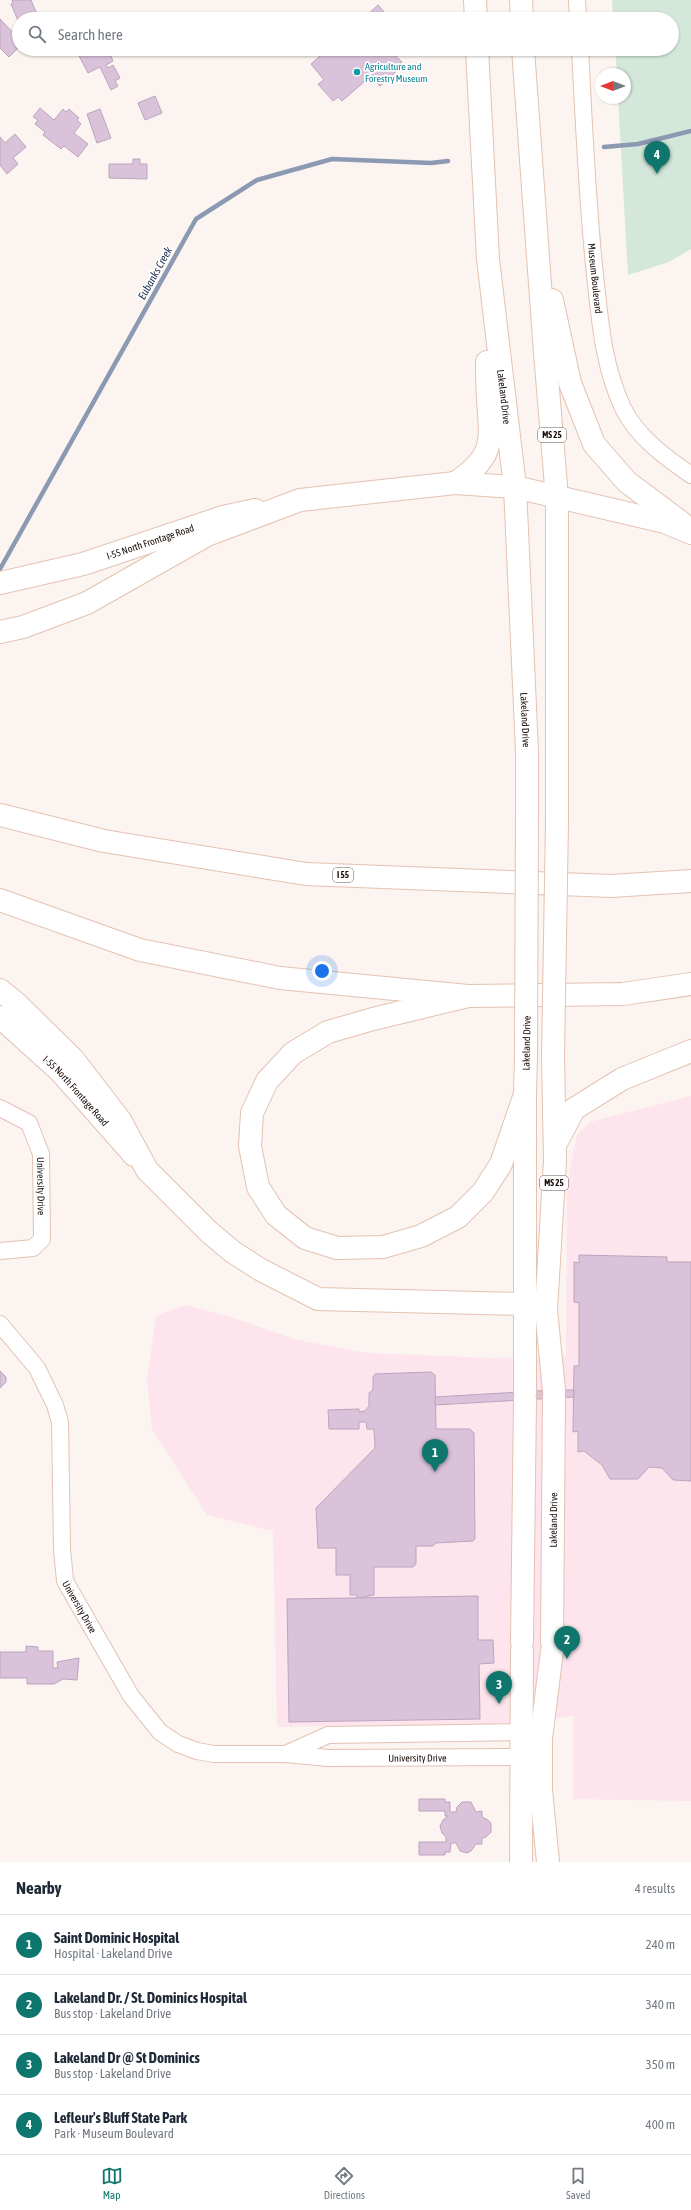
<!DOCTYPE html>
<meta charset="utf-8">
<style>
body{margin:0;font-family:"Asap Condensed",sans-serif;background:#f6f6f7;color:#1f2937}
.compass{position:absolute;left:595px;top:68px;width:36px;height:36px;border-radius:50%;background:#fff;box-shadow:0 1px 3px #0004;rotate:270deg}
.you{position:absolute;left:322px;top:971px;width:14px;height:14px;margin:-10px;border:3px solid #fff;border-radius:50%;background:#1a73e8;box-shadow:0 0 0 6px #1a73e833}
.badge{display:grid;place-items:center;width:26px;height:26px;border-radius:50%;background:#0f766e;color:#fff;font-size:13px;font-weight:700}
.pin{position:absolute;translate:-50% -33px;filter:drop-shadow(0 1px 2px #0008)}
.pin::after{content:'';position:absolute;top:21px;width:14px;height:12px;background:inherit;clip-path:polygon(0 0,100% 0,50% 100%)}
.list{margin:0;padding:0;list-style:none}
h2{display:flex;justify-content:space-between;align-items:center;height:52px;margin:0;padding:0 16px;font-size:17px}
h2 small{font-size:13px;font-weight:400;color:#747a83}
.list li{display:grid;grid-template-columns:26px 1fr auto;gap:12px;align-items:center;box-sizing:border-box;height:60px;padding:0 16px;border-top:1px solid #e0e1e3}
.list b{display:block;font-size:15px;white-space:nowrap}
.list p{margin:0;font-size:13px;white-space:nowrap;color:#747a83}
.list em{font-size:13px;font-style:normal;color:#747a83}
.icon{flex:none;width:22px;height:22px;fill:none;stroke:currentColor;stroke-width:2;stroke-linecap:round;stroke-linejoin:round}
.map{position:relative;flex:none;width:691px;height:1862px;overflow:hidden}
.search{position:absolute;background:#fff;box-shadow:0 1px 3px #0004;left:12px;right:12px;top:12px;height:44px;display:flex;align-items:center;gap:10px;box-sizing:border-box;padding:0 14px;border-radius:22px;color:#747a83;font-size:15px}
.sheet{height:292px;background:#fff}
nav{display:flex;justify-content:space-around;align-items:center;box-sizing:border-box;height:56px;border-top:1px solid #e0e1e3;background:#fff;font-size:11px;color:#747a83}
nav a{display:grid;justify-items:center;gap:2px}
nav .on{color:#0f766e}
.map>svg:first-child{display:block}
</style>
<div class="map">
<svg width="691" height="1862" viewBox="0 0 691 1862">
<rect width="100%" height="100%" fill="#fbf4f0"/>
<polygon fill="#fde4ed" points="691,1096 691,1801 573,1799 573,1716 492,1724 277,1727 273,1531 207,1515 152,1429 147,1381 156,1316 186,1305 234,1318 297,1340 367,1353 488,1358 566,1357 567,1184 577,1135 590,1122"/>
<polygon fill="#d3e8da" points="612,0 691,0 691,249 669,262 628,275 618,98 625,98 625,74 617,74 615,49 672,49 672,19 613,19"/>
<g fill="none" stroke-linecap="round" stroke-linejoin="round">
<g stroke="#8c99b2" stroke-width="4.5">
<polyline points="604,147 638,144 691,131"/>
<polyline points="0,569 196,219 257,180 332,159 431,163 448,161"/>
</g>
</g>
<g fill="#dac3da" stroke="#bda4bd">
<polygon points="12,0 31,0 39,19 19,19 19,23 11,4 13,3"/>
<polygon points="378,5 390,19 363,19"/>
<polygon points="0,19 19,39 19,47 9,57 0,48"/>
<polygon points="79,49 108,49 113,61 106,65 108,68 113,65 120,78 115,81 118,86 111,90 100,67 88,73 76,50"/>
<polygon points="328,49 404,49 396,56 402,62 397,66 399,69 380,86 371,76 342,101 338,97 333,101 318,84 324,80 311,64"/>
<polygon points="155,96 162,113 145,120 138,103"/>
<polygon points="40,108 54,120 63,109 66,112 69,109 79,118 77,120 81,124 74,133 88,144 78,157 64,146 61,149 43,135 45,132 35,124 38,120 33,117"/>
<polygon points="100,109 111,138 97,143 87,114"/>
<polygon points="15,134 26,147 13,158 18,164 7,174 0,165 0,137 5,143"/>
<polygon points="133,159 140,159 140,164 147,164 147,179 109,178 109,164 133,164"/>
<polygon points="579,1255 667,1257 667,1262 691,1262 691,1481 673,1480 662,1468 649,1467 638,1479 610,1479 602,1465 584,1451 578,1452 578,1431 573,1432 574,1366 579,1366 579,1303 574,1302 574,1262 579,1263"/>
<polygon points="0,1371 6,1377 6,1382 0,1388"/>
<polygon points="431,1372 435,1375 436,1429 470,1429 474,1433 475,1539 473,1541 436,1543 433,1546 416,1546 416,1564 413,1567 374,1567 374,1595 357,1598 357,1595 350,1595 350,1575 336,1575 336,1548 318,1548 316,1508 375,1448 374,1429 367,1429 366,1422 359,1422 359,1429 329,1429 328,1410 359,1409 359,1412 365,1411 369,1406 369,1393 373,1390 373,1377 375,1374"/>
<polygon points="554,1390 574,1390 574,1397 435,1405 435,1397"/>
<polygon points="478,1596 478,1640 493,1640 494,1663 479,1664 480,1719 289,1722 287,1599"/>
<polygon points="26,1646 38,1647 38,1651 53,1651 53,1668 58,1668 57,1662 79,1658 77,1680 63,1679 54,1684 27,1684 27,1678 0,1678 0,1652 26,1652"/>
<polygon points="419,1799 445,1799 445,1802 450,1802 450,1812 456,1812 457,1807 462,1802 471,1802 476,1812 482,1811 482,1817 488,1820 491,1823 491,1832 486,1837 482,1838 482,1844 476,1844 471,1851 467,1853 460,1851 456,1843 451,1843 450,1852 445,1852 445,1855 419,1855 419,1842 446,1842 446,1837 442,1833 440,1826 443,1820 448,1816 445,1816 445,1811 419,1811"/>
</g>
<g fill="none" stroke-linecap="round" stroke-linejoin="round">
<g stroke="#e4c2b1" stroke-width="18">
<g id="street">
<polyline points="577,0 578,19"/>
<path id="s1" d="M 580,49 C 584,125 587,200 595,275 C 600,320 603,366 623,408 C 637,437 665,457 691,475"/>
<path id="s2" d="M 0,1108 L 29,1123 L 41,1154 L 42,1239 L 33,1248 L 0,1251"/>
<path id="s3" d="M 0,1324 L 37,1368 L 55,1405 L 60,1422 L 62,1549 L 65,1581 L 131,1696 L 160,1732 L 178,1744 L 197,1751 L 214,1754 L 286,1754 L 328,1758 L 521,1757 L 530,1765"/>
<polyline points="288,1753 328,1735 520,1732 532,1735"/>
</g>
</g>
<g stroke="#e4c2b1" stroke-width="24">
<g id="secondary">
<path id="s4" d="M 0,583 L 83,564 L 223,517 L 255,510"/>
<path id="s5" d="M 0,1017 L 60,1071 L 134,1155"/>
</g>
</g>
<g stroke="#e4c2b1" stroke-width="24">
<g id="primary">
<polyline points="525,1099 525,1392"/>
<polyline points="546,1310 554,1390"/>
<polyline points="522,1642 525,1399"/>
<path id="s6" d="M 552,1642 L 554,1397"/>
<polyline points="521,1862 522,1651"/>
<polyline points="548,1862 541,1790 541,1738 552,1651"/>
</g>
</g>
<g stroke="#e4c2b1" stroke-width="24">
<g id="highway">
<polyline points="475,0 476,19"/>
<polyline points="521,0 522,19"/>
<path id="s7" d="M 477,49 L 488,259 L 515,487 L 527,751 L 527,814"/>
<polyline points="523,49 545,353 557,498 557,822"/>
<polyline points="552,300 570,383 594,444 627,482 682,523"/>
<path d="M 455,483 C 495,456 491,443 488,399 C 487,387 487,374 487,362"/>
<polyline points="0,632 23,627 87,603 207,535 300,500 455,483 515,487 665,522 691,533"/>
<polyline points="0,815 104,841 306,874 611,886 691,881"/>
<polyline points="0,900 140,950 280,978 468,996 623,994 691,984"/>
<polyline points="0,990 16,1003 73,1059 120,1120 147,1170 209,1232 233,1252 261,1270 318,1299 525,1304 546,1310 555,1161 553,1056"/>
<polyline points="468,996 373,1019 328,1032 293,1053 267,1081 252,1113 250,1146 258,1187 276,1215 305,1238 337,1248 383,1247 421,1236 458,1217 483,1192 501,1164 525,1094 526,1057"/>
<polyline points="555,1145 574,1109 622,1079 691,1051"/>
</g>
</g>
<use href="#street" stroke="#fff" stroke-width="16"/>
<use href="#secondary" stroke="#fff" stroke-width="22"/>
<use href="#primary" stroke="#fff" stroke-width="22"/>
<use href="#highway" stroke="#fff" stroke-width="22"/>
<g stroke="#e4c2b1" stroke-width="24" stroke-linecap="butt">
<g id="highway-bridge">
<polyline points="553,1056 557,822"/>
<polyline points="526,1057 527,814"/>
</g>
</g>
<use href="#highway-bridge" stroke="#fff" stroke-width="22"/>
</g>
<circle fill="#0f9aa8" stroke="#fff" stroke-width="1.5" cx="357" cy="72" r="4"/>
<g text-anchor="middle" stroke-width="3.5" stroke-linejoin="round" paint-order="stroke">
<g fill="#fff" stroke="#5e5652" stroke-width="1">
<rect x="538" y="428" width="28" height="14" rx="3"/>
<rect x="333" y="868" width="20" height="14" rx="3"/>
<rect x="540" y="1176" width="28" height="14" rx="3"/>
</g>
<g font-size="9" font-weight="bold" fill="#190d08">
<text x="552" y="438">MS 25</text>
<text x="343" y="878">I 55</text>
<text x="554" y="1186">MS 25</text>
</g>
<g font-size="10" fill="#0d838f" stroke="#fff" text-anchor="start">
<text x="365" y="70">Agriculture and<tspan x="365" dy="12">Forestry Museum</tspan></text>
</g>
<g font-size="10" fill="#190d08" stroke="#fff">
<text dy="4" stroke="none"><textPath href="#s1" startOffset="230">Museum Boulevard</textPath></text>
<text dy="4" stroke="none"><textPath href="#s7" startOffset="349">Lakeland Drive</textPath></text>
<text dy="4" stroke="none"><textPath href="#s4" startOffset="156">I-55 North Frontage Road</textPath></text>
<text dy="4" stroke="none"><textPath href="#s7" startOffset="673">Lakeland Drive</textPath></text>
<text transform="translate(526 1043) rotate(-89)" y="4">Lakeland Drive</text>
<text dy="4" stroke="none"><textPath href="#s5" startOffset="106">I-55 North Frontage Road</textPath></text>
<text dy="4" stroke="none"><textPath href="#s2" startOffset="98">University Drive</textPath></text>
<text dy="4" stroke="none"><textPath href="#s6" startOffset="122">Lakeland Drive</textPath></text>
<text dy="4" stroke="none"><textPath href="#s3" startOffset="305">University Drive</textPath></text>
<text dy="4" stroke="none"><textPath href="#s3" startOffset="717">University Drive</textPath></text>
</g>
<g font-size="11" font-style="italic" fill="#1c2d51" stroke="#fff">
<text transform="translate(155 273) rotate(-61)" y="4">Eubanks Creek</text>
</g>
</g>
</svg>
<svg class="compass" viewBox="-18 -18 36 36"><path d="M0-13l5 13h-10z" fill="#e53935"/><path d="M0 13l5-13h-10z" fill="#747a83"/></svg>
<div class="you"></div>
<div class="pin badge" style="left:435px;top:1472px">1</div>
<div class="pin badge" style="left:567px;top:1659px">2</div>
<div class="pin badge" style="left:499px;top:1704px">3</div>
<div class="pin badge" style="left:657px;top:174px">4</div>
<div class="search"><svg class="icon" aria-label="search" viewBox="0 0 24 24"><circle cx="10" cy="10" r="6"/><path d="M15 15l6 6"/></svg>Search here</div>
</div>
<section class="sheet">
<h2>Nearby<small>4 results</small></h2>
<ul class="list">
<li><span class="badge">1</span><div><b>Saint Dominic Hospital</b><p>Hospital · Lakeland Drive</p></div><em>240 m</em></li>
<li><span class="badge">2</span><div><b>Lakeland Dr. / St. Dominics Hospital</b><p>Bus stop · Lakeland Drive</p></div><em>340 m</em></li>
<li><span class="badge">3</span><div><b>Lakeland Dr @ St Dominics</b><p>Bus stop · Lakeland Drive</p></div><em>350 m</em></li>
<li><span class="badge">4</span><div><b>Lefleur's Bluff State Park</b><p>Park · Museum Boulevard</p></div><em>400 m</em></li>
</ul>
</section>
<nav>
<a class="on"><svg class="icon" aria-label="map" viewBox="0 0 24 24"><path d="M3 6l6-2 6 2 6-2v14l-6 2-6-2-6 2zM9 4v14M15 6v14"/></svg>Map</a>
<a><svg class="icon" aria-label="directions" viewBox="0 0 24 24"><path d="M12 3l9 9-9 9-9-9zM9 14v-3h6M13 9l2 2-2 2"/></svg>Directions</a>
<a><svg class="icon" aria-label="saved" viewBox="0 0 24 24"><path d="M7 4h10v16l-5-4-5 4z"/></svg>Saved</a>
</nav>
